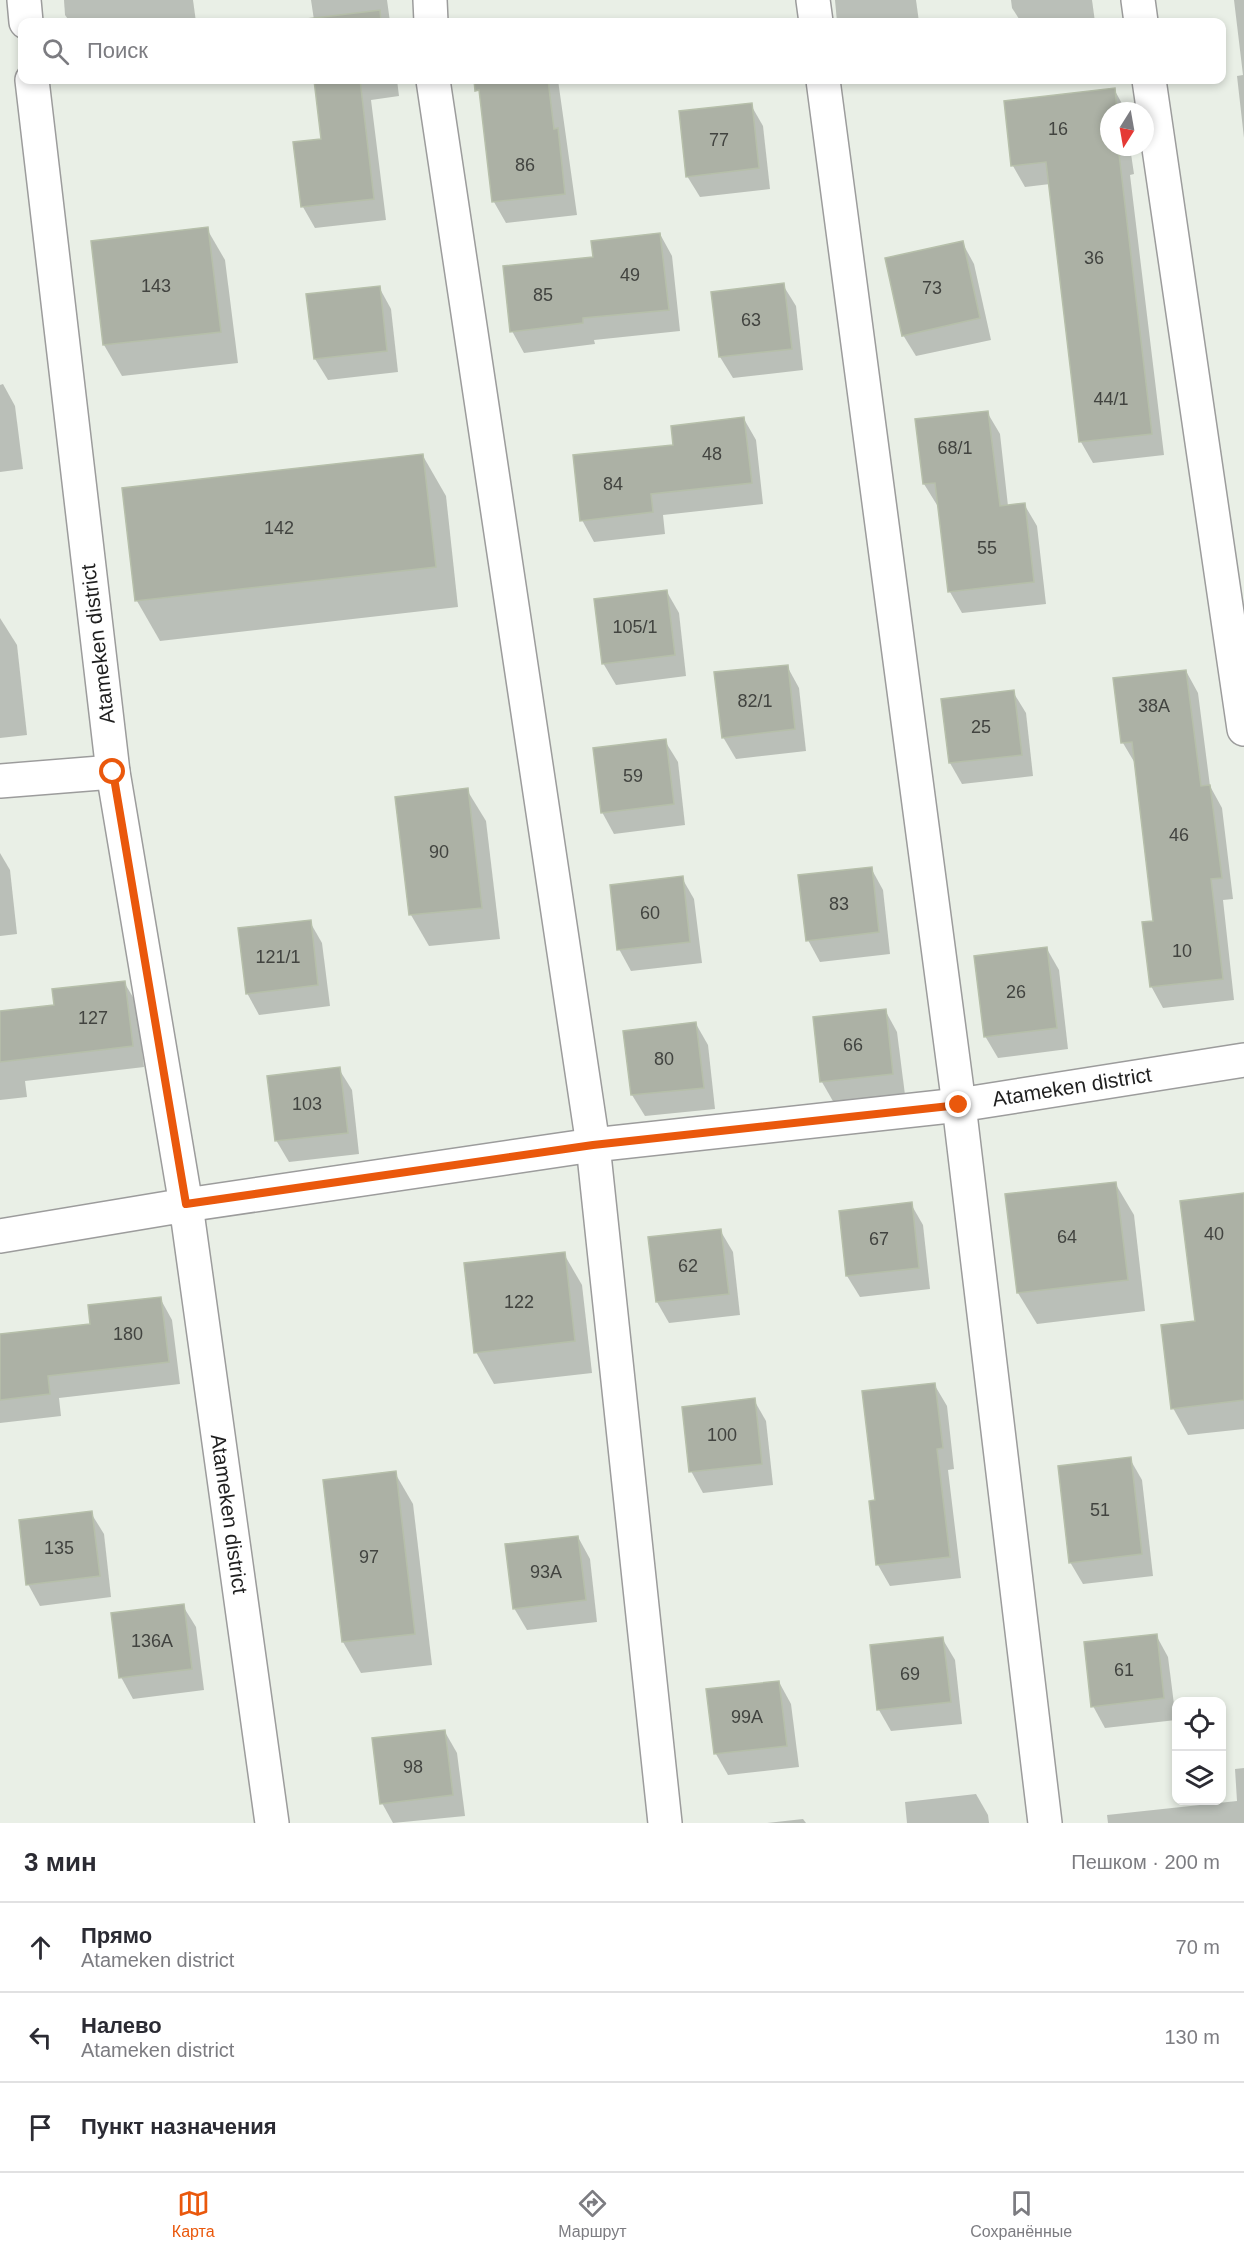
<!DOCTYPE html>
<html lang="ru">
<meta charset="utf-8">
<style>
body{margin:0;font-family:Helvetica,sans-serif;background:#f2f2f3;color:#2b2b33}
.controls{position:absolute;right:18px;bottom:18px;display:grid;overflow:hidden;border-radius:12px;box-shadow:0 3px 9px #0003}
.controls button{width:54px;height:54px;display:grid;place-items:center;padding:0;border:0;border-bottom:2px solid #e1e1e2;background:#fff;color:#2b2b33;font:30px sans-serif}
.compass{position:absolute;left:1100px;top:102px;width:54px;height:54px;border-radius:50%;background:#fff;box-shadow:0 3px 9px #0003;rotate:191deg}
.stop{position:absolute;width:18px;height:18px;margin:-14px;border:4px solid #ea580c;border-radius:50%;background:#fff}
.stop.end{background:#ea580c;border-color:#fff;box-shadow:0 2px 6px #0008}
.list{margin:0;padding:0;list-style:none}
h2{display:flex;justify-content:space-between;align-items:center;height:78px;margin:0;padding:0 24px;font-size:26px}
h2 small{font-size:20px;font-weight:400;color:#7c7c81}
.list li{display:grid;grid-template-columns:39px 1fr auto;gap:18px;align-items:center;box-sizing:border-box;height:90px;padding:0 24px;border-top:2px solid #e1e1e2}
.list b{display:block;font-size:22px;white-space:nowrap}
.list p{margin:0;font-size:20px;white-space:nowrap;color:#7c7c81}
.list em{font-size:20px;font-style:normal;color:#7c7c81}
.icon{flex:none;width:33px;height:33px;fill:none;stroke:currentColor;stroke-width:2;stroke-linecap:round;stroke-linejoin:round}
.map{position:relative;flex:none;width:1244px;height:1823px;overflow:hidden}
.search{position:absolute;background:#fff;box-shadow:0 3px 9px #0003;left:18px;right:18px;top:18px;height:66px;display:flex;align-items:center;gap:15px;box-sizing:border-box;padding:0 21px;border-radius:12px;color:#7c7c81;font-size:22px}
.sheet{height:348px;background:#fff}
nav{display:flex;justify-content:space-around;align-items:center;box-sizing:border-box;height:84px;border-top:2px solid #e1e1e2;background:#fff;font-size:16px;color:#7c7c81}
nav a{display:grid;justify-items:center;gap:3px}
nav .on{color:#ea580c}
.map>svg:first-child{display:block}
</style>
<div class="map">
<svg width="1244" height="1823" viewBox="0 0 1244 1823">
<rect width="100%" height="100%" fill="#e9efe6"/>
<g fill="#0003">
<polygon points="64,0 193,0 196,22 70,22 65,15"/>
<polygon points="311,0 387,0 390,22 309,22 308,20 314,20"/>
<polygon points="835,0 916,0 919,22 837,22"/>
<polygon points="1011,0 1092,0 1095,22 1021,22 1012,8"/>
<polygon points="1234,0 1244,0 1244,138 1237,76 1243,75"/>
<polygon points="540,19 542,22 510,22"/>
<polygon points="315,80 397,80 399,96 371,100 386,220 315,228 303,207 322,140"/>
<polygon points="476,80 558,80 577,215 506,223 494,202 482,99"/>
<polygon points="1114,89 1126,111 1109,111 1109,147 1130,147 1134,174 1130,175 1164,455 1093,463 1081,442 1050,184 1025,187 1013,166"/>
<polygon points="751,105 763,126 770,189 700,197 687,176"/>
<polygon points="207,229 225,260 238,363 122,376 104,345 92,242"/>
<polygon points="660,234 672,256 680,331 594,340 595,344 524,353 512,331 594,258"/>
<polygon points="962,242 974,264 991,340 916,356 903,335"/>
<polygon points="783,285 796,306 803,370 733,378 720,357"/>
<polygon points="379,287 391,309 398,372 328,380 315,359"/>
<polygon points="3,384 15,406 23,469 0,472 0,385"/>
<polygon points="987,412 1000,434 1008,506 1024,504 1037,526 1046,604 962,613 950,592 940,505 937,505 924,484"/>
<polygon points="744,419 756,440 763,504 663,515 665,534 594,542 582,520 675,446"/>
<polygon points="423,456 446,496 458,607 160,641 137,601"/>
<polygon points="667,592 679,613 686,676 616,685 603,663"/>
<polygon points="0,618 17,645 27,735 0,738"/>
<polygon points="787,666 799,688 806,751 736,759 723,737"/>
<polygon points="1186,671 1198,693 1210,786 1222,808 1233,899 1223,900 1234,1000 1163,1008 1151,986 1154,922 1136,765 1123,743"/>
<polygon points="1013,692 1026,713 1033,776 962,784 950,763 943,700"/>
<polygon points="665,741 678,762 685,825 614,834 602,812"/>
<polygon points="467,790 486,821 500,939 429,946 411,915 397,798"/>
<polygon points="0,853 10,870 17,934 0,936"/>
<polygon points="871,868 883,890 890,954 820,962 808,940"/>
<polygon points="682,878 694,899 702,963 631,971 619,949"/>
<polygon points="310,922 322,943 330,1006 259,1015 247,993"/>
<polygon points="1047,949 1059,970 1068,1049 998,1058 985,1036"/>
<polygon points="124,982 137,1004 144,1067 25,1081 27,1097 0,1100 0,1013 56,1006"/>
<polygon points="885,1010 897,1032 905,1095 834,1103 822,1082"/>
<polygon points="696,1024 708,1045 715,1109 645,1116 632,1095 625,1032"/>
<polygon points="339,1069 352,1090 359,1154 289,1162 276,1140"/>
<polygon points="1115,1183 1134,1215 1145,1311 1037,1324 1018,1293"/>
<polygon points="1244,1195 1244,1429 1188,1435 1173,1408 1196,1322"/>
<polygon points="911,1204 923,1225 930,1289 860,1297 847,1276 840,1212"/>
<polygon points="720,1230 733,1252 740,1315 669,1323 657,1302"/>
<polygon points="564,1254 582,1285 592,1373 494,1384 476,1352"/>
<polygon points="160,1298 172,1320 180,1384 59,1398 61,1416 0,1423 0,1336 92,1325"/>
<polygon points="934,1384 947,1406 954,1469 948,1470 961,1578 890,1586 878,1565 871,1502 877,1501"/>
<polygon points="754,1400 766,1421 773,1485 703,1493 691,1471"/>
<polygon points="1130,1459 1142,1480 1153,1576 1083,1584 1070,1562"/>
<polygon points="395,1473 413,1504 432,1665 361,1673 343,1642 324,1481"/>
<polygon points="91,1513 104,1534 111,1597 40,1606 28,1584"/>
<polygon points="578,1537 590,1559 597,1622 527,1630 514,1608"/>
<polygon points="183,1606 196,1627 204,1690 133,1699 121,1677"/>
<polygon points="1156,1635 1168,1657 1176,1720 1105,1728 1093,1706"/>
<polygon points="942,1638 955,1660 962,1724 891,1731 879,1710"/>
<polygon points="779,1682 791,1704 799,1767 728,1775 716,1754"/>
<polygon points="445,1732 457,1753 465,1816 393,1823 382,1803"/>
<polygon points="1244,1768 1244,1823 1108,1823 1107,1815 1237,1801 1235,1769"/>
<polygon points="976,1794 988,1815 989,1823 907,1823 905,1802"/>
<polygon points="803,1819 806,1823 767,1823"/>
</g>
<g fill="#acb1a5" stroke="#b6bfaa" stroke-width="1.5">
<polygon points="380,10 381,22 307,22 307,19"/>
<polygon points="314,80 360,80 374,199 301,207 293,142 321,139"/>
<polygon points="474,80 548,80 554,129 558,128 565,194 492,202 479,90 475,91"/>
<polygon points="1115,88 1117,111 1109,111 1109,147 1121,147 1122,153 1119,154 1152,434 1079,442 1046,162 1011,166 1004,101"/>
<polygon points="752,103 759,168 686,177 679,111"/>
<polygon points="208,227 221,332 103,345 91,241"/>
<polygon points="660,233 669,310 583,318 583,323 510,332 503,266 593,257 591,241"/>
<polygon points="963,241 980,318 902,336 885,258"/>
<polygon points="784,283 792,349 719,357 711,292"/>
<polygon points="380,286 387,351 314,359 306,294"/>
<polygon points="988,411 1000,506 1025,503 1034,582 948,592 935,483 923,484 915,419"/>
<polygon points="744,417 752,483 651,494 653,512 580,521 573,455 673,445 671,426"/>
<polygon points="423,454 436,567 135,601 122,488"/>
<polygon points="667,590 675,655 602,664 594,599"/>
<polygon points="788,665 795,729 722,738 714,672"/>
<polygon points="1186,670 1201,786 1210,785 1222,878 1211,879 1223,979 1150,987 1142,922 1153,921 1132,742 1121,743 1113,678"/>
<polygon points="1014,690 1022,755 949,763 941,699"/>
<polygon points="666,739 674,804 601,813 593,748"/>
<polygon points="468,788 482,908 409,915 395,797"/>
<polygon points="872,867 879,932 806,941 798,875"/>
<polygon points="683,876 690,942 617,950 610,885"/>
<polygon points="311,920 318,985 246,994 238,928"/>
<polygon points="1047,947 1057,1028 984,1037 974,956"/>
<polygon points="125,981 133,1046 0,1062 0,1011 54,1005 52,989"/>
<polygon points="886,1009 893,1074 820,1082 813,1017"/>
<polygon points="696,1022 704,1088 631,1095 623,1031"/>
<polygon points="340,1067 348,1133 275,1141 267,1076"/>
<polygon points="1116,1182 1128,1280 1017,1293 1005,1194"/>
<polygon points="1244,1193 1244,1400 1171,1409 1161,1325 1195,1321 1180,1201"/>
<polygon points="912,1202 919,1268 846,1276 839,1211"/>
<polygon points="721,1229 729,1294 656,1302 648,1237"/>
<polygon points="565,1252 575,1341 474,1353 464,1263"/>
<polygon points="161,1297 169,1362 48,1376 50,1394 0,1400 0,1334 90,1324 88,1305"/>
<polygon points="935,1383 943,1448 937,1449 950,1557 876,1565 869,1501 875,1500 862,1391"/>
<polygon points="755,1398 762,1464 689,1472 682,1407"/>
<polygon points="1131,1457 1142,1554 1069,1563 1058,1466"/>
<polygon points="396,1471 415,1634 342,1642 323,1480"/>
<polygon points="92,1511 100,1576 26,1585 19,1520"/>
<polygon points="578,1536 586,1600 513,1609 505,1544"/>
<polygon points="184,1604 192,1669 119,1678 111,1613"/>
<polygon points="1157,1634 1164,1698 1091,1707 1084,1642"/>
<polygon points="943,1637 951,1702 877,1710 870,1645"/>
<polygon points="779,1681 787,1746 714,1754 706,1689"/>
<polygon points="445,1730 453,1795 380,1804 372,1738"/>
</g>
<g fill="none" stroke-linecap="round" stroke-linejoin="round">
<g stroke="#9c9c9c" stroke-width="36">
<g id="minor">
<polyline points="430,0 431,22"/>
<polyline points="813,0 816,22"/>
<polyline points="1138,0 1141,22"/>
<polyline points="433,80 593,1145 665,1823"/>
<polyline points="823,80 959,1105 1045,1823"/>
<polyline points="1149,80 1244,729"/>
<polyline points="0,781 113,772"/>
<polyline points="0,1236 186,1205 272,1823"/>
</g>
</g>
<g stroke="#9c9c9c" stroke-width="36">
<g id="tertiary">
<polyline points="24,0 26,22"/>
<polyline points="32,80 113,772 186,1205 593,1145 959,1105 1244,1060"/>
</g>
</g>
<use href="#minor" stroke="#fff" stroke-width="33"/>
<use href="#tertiary" stroke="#fff" stroke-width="33"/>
</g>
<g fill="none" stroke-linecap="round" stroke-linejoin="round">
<polyline stroke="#ea580c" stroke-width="8" points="113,772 186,1204 593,1145 959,1105"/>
</g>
<g text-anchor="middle" stroke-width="5" stroke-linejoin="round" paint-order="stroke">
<g font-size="18" fill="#424440">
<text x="1058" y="135">16</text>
<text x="719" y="146">77</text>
<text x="525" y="171">86</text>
<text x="1094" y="264">36</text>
<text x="630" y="281">49</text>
<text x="156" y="292">143</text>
<text x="932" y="294">73</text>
<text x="543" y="301">85</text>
<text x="751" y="326">63</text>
<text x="1111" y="405">44/1</text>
<text x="955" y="454">68/1</text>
<text x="712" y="460">48</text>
<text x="613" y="490">84</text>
<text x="279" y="534">142</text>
<text x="987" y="554">55</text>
<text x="635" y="633">105/1</text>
<text x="755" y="707">82/1</text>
<text x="1154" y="712">38А</text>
<text x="981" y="733">25</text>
<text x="633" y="782">59</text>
<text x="1179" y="841">46</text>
<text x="439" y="858">90</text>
<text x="839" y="910">83</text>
<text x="650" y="919">60</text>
<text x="1182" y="957">10</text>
<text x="278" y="963">121/1</text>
<text x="1016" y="998">26</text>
<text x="93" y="1024">127</text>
<text x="853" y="1051">66</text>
<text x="664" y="1065">80</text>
<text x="307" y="1110">103</text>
<text x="1214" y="1240">40</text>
<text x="1067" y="1243">64</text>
<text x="879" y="1245">67</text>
<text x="688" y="1272">62</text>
<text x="519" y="1308">122</text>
<text x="128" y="1340">180</text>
<text x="722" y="1441">100</text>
<text x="1100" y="1516">51</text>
<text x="59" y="1554">135</text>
<text x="369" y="1563">97</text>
<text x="546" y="1578">93А</text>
<text x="152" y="1647">136А</text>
<text x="1124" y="1676">61</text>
<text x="910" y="1680">69</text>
<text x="747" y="1723">99А</text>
<text x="413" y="1773">98</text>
</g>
<g font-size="21" fill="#1f1f1f" stroke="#fff">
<text transform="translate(98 644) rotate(-97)" y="7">Atameken district</text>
<text transform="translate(1072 1087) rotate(-9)" y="7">Atameken district</text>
<text transform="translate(229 1514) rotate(82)" y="7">Atameken district</text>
</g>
</g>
</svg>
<div class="controls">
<button><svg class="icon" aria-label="locate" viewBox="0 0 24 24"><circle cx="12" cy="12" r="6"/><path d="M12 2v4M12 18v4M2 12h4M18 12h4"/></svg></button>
<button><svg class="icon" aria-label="layers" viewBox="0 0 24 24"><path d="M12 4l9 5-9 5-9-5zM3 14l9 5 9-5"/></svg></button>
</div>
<svg class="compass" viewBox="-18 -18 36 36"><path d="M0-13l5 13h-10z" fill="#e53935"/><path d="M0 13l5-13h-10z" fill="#7c7c81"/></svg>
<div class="stop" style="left:113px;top:772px"></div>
<div class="stop end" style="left:959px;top:1105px"></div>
<div class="search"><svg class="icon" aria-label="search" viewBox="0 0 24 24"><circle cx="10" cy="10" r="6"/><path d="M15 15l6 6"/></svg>Поиск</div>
</div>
<section class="sheet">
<h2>3 мин<small>Пешком · 200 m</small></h2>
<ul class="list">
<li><svg class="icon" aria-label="ahead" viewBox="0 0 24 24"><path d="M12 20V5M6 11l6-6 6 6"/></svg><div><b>Прямо</b><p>Atameken district</p></div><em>70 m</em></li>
<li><svg class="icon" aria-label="left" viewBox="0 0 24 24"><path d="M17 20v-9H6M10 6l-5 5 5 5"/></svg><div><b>Налево</b><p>Atameken district</p></div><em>130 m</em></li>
<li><svg class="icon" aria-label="arrive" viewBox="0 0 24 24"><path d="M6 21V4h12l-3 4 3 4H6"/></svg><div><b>Пункт назначения</b></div></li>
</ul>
</section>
<nav>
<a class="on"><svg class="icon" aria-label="map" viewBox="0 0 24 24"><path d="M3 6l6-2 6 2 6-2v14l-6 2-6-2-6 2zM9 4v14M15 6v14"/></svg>Карта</a>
<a><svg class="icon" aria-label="directions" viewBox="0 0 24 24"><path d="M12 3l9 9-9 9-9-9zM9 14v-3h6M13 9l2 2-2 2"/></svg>Маршрут</a>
<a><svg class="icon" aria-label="saved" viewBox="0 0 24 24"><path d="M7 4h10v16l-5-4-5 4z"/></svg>Сохранённые</a>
</nav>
